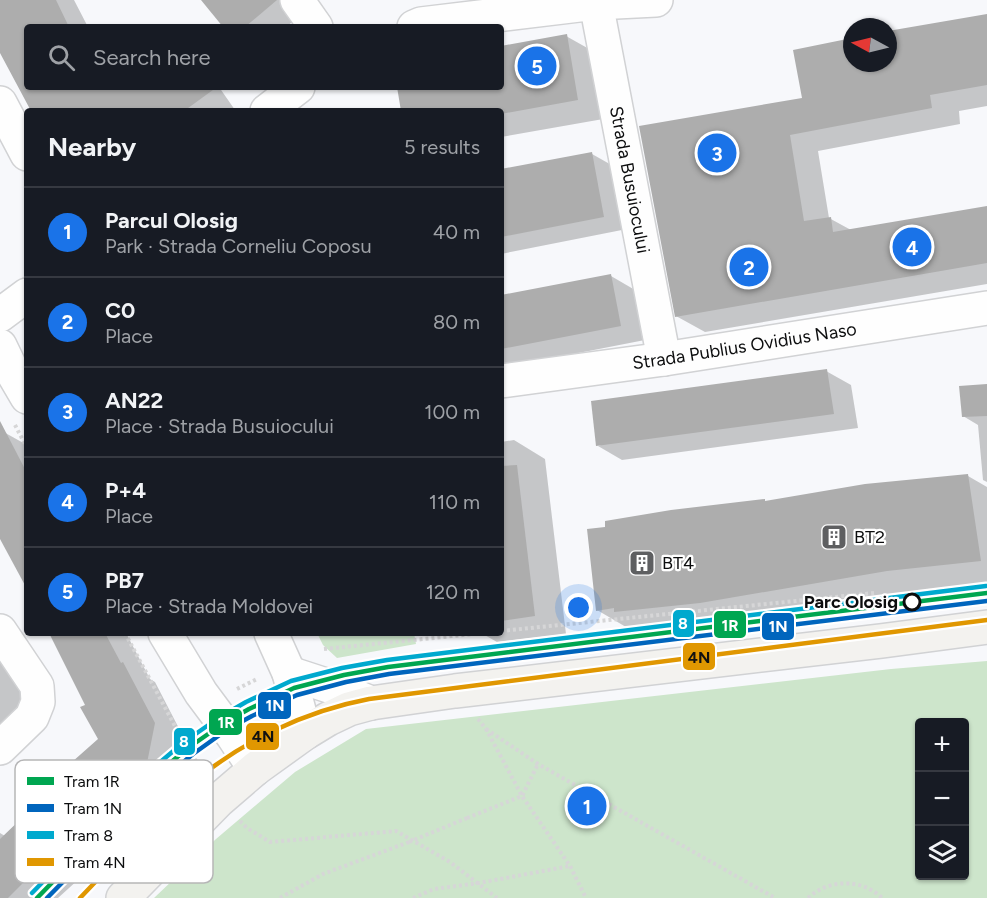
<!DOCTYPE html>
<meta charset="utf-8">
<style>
body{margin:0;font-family:Figtree,sans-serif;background:#20242c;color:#f1f3f6}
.controls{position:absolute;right:18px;bottom:18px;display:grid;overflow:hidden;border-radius:6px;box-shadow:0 2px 4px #0004}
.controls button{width:54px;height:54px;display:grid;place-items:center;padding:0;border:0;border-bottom:2px solid #363941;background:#171b24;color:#f1f3f6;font:30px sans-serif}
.compass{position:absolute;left:843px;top:18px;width:54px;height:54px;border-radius:50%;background:#171b24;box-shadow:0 2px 4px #0004;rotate:277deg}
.you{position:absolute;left:579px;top:608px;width:21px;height:21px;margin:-15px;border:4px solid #fff;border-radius:50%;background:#1a73e8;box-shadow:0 0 0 9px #1a73e833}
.badge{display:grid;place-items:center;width:39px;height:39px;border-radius:50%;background:#1a73e8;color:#fff;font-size:20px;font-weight:700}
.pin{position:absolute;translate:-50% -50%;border:3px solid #fff;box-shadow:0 2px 6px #0006}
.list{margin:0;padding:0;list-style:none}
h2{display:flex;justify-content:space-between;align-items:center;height:78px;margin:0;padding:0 24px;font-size:26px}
h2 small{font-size:20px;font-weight:400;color:#9ea1a6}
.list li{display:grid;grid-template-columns:39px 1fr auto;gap:18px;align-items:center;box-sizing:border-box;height:90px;padding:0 24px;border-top:2px solid #363941}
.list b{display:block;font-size:22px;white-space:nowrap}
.list p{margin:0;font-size:20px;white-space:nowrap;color:#9ea1a6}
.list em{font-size:20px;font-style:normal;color:#9ea1a6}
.icon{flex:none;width:33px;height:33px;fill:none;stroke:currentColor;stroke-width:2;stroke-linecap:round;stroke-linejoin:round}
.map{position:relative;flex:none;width:987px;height:898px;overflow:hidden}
.search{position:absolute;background:#171b24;box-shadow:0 2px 4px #0004;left:24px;top:24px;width:480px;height:66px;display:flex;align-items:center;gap:15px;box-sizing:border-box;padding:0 21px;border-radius:6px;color:#9ea1a6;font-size:22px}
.panel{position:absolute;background:#171b24;box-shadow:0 2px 4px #0004;left:24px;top:108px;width:480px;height:528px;border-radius:6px}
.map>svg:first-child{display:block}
</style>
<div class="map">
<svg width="987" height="898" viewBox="0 0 987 898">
<rect width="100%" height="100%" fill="#f7f8fb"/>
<g fill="#cde5cb" fill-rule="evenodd">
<polygon points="317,633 414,633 416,644 337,658 323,645"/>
<path d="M 987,661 L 987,898 L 154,898 L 216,839 L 295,772 L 366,729 L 891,669 ZM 920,722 L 964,722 L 964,876 L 920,876 Z"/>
</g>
<g fill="#0003">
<polygon points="0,0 74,0 88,27 27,27 27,87 219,87 235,110 33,111 0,48"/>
<polygon points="202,0 283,0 297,18 286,27 225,27"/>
<polygon points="987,15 987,106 959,111 960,124 818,151 829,218 851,230 987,208 987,284 705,332 676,316 804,100 852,40 852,63 888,63 888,33"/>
<polygon points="566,36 598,54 609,118 501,137 501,111 403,111 398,87 501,87 501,48"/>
<polygon points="592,154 615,167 627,229 501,254 501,171"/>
<polygon points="611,276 635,290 645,340 501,368 501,297"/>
<polygon points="826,371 851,385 858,428 622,460 598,446"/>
<polygon points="987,386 987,482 983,480 978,425 963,416"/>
<polygon points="0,430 27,445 27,587 0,536"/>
<polygon points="514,440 545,459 566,634 497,642 481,633 501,633 501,442"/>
<polygon points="968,476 987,487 987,591 934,597 747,629 661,638 656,635 643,637 597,610 767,502"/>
<polygon points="51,633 126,633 150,679 155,682 186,742 176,791 58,898 0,898 0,833 5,836 78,766 100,740 87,705"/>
<polygon points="0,659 37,700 0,729"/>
</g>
<g fill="#adadad">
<polygon points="0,0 56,0 69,27 27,27 27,87 217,87 184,111 31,111 0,53"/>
<polygon points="201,0 277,0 245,27 223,27"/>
<polygon points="987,14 987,85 930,95 932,108 790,135 804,221 831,217 833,232 987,206 987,263 675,317 639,126 802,98 793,50 852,38 852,63 888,63 888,31"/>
<polygon points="567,34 578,100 501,114 501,111 401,111 397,87 501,87 501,46"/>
<polygon points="592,152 604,217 501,237 501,169"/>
<polygon points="611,274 621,326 501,349 501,295"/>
<polygon points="827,369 834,414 596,446 591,401"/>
<polygon points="987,384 987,416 962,417 959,386"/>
<polygon points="0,421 27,473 27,589 0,539"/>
<polygon points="517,465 535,616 501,621 501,466"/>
<polygon points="968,474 981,561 887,571 700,603 614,612 614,608 596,611 587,529 605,527 605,521 671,510 765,499 765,501 865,484"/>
<polygon points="49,633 105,633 121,663 123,662 155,723 145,773 96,818 35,871 8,898 0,898 0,839 76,766 72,762 98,739 80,707 85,705"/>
</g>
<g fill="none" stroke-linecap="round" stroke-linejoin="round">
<g stroke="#d1d2d4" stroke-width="36">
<g id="street">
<polyline points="297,0 316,27"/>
<path id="s1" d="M 596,0 L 596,3 L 664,359"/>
<polyline points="414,27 421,24 596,3 656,0"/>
<polyline points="0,103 27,154"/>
<polyline points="267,111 298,87"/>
<polyline points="0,315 27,295"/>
<polyline points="0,346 13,373 27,397"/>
<path id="s2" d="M 501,381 L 664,359 L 987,308"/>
<polyline points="0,631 37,686 38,702 32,717 0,748"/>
<polyline points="165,633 201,693 233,736 255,769"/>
<polyline points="271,633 289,673 305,733"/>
<polyline points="289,673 338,689 371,703"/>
</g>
</g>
<g stroke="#d1d2d4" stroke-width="36">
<polyline id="secondary" points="123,898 219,800 255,769 305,733 328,719 349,709 371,703 455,691 881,641 987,627"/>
</g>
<g stroke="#d6d6d7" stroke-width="4" stroke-dasharray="3 3" stroke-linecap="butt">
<polyline points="15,425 27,448"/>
<polyline points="501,631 874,593"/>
<polyline points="125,633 176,728 203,773"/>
<polyline points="324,649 483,633"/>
<polyline points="237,689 257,679"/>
<polyline points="478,719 486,729 522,796 570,866 586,898"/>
<polyline points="486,729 538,764 775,898"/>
<polyline points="467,818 522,796 538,764"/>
<polyline points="240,821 247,828 270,842 396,831 450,862 497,898"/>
<polyline points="280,898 323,874 409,842"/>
<polyline points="413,898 434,889 479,883 570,866"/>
<path d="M 808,898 C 828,879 862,878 882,898"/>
</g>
<use href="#street" stroke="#fefefe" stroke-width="33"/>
<use href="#secondary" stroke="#f3f2ef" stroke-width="33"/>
<polyline stroke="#d6d6d7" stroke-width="4" stroke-dasharray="3 3" stroke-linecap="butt" points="409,842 467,818"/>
<g stroke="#fff" stroke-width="9">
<polyline id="tram-1" points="37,898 163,769 188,748 224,723 249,709 294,688 344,675 388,667 987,593"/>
</g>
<g stroke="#fff" stroke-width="9">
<polyline id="tram-2" points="47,898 168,775 193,754 228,729 252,716 297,695 346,682 389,674 987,601"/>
</g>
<g stroke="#fff" stroke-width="9">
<polyline id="tram-3" points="32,893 158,764 184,742 220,717 246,702 291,681 342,668 387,660 986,586"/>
</g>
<g stroke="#fff" stroke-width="9">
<path id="tram-4" d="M 80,898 C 101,876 122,854 144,832 C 159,815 175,797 192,783 C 243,741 305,711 369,699 L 987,620"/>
</g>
<use href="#tram-1" stroke="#00a651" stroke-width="4.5"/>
<use href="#tram-2" stroke="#0065bd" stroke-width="4.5"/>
<use href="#tram-3" stroke="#00a9ce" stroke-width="4.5"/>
<use href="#tram-4" stroke="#e09701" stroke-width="4.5"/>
</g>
<defs>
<g id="building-square" transform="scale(1.35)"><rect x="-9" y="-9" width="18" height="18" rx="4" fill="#5e5f61" stroke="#fff"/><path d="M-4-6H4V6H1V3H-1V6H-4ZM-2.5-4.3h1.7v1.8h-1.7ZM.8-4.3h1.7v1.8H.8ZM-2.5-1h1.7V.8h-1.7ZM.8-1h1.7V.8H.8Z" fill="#fff"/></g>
</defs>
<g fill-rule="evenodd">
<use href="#building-square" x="834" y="537"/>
<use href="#building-square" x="642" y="563"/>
</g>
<circle fill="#fff" stroke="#0c0d0e" stroke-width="3" cx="912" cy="602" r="8"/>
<g text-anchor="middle" stroke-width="4.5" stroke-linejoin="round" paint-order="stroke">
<g font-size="18" fill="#0c0d0e" stroke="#fff">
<text dy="6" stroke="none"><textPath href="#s1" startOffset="183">Strada Busuiocului</textPath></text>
<text dy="6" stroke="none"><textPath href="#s2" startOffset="246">Strada Publius Ovidius Naso</textPath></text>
</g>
<g font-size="18" fill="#0c0d0e" stroke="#fff" text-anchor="start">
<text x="854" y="543">BT2</text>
<text x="662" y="569">BT4</text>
</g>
<g font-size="18" font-weight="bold" fill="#0c0d0e" stroke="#fff" text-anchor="end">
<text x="898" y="608">Parc Olosig</text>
</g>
</g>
<rect x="15" y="760" width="198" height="123" rx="9" fill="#fff" stroke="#b6b6b7" stroke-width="1.5"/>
<rect x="27" y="777" width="27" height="8" fill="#00a651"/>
<rect x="27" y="804" width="27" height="8" fill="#0065bd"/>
<rect x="27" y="831" width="27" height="8" fill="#00a9ce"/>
<rect x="27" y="858" width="27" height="8" fill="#e09701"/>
<g font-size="16" fill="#0c0d0e">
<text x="64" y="787">Tram 1R</text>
<text x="64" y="814">Tram 1N</text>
<text x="64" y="841">Tram 8</text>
<text x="64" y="868">Tram 4N</text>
</g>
<g stroke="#fff" stroke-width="2">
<rect x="672" y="609" width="23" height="29" rx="6" fill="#00a9ce"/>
<rect x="713" y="610" width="34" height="29" rx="6" fill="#00a651"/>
<rect x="761" y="612" width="34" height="29" rx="6" fill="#0065bd"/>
<rect x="682" y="642" width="34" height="29" rx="6" fill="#e09701"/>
<rect x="257" y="691" width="35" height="29" rx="6" fill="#0065bd"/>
<rect x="208" y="708" width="35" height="28" rx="6" fill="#00a651"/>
<rect x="245" y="722" width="35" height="29" rx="6" fill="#e09701"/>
<rect x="173" y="727" width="23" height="29" rx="6" fill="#00a9ce"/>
</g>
<g font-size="16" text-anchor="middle" font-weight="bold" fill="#fff">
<text x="683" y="629">8</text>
<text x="730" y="631">1R</text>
<text x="778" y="632">1N</text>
<text x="275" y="711">1N</text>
<text x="226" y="728">1R</text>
<text x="184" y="747">8</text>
</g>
<g font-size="16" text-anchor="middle" font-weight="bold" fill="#111">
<text x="699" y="663">4N</text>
<text x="263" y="742">4N</text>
</g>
</svg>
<div class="controls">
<button>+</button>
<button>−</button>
<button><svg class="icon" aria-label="layers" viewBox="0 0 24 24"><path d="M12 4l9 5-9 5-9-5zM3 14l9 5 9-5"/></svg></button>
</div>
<svg class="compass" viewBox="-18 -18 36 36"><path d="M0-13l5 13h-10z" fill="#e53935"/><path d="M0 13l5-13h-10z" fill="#9ea1a6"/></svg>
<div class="you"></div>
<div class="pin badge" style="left:587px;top:806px">1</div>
<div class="pin badge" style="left:749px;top:267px">2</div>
<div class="pin badge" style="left:717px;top:153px">3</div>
<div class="pin badge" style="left:912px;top:247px">4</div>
<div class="pin badge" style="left:537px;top:66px">5</div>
<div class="search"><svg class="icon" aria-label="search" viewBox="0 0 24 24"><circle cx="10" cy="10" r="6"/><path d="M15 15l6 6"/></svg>Search here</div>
<section class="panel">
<h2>Nearby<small>5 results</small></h2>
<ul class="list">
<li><span class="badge">1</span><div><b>Parcul Olosig</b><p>Park · Strada Corneliu Coposu</p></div><em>40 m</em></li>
<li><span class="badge">2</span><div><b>C0</b><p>Place</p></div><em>80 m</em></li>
<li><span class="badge">3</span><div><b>AN22</b><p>Place · Strada Busuiocului</p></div><em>100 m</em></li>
<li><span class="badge">4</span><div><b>P+4</b><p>Place</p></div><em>110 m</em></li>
<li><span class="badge">5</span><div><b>PB7</b><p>Place · Strada Moldovei</p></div><em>120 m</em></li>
</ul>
</section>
</div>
